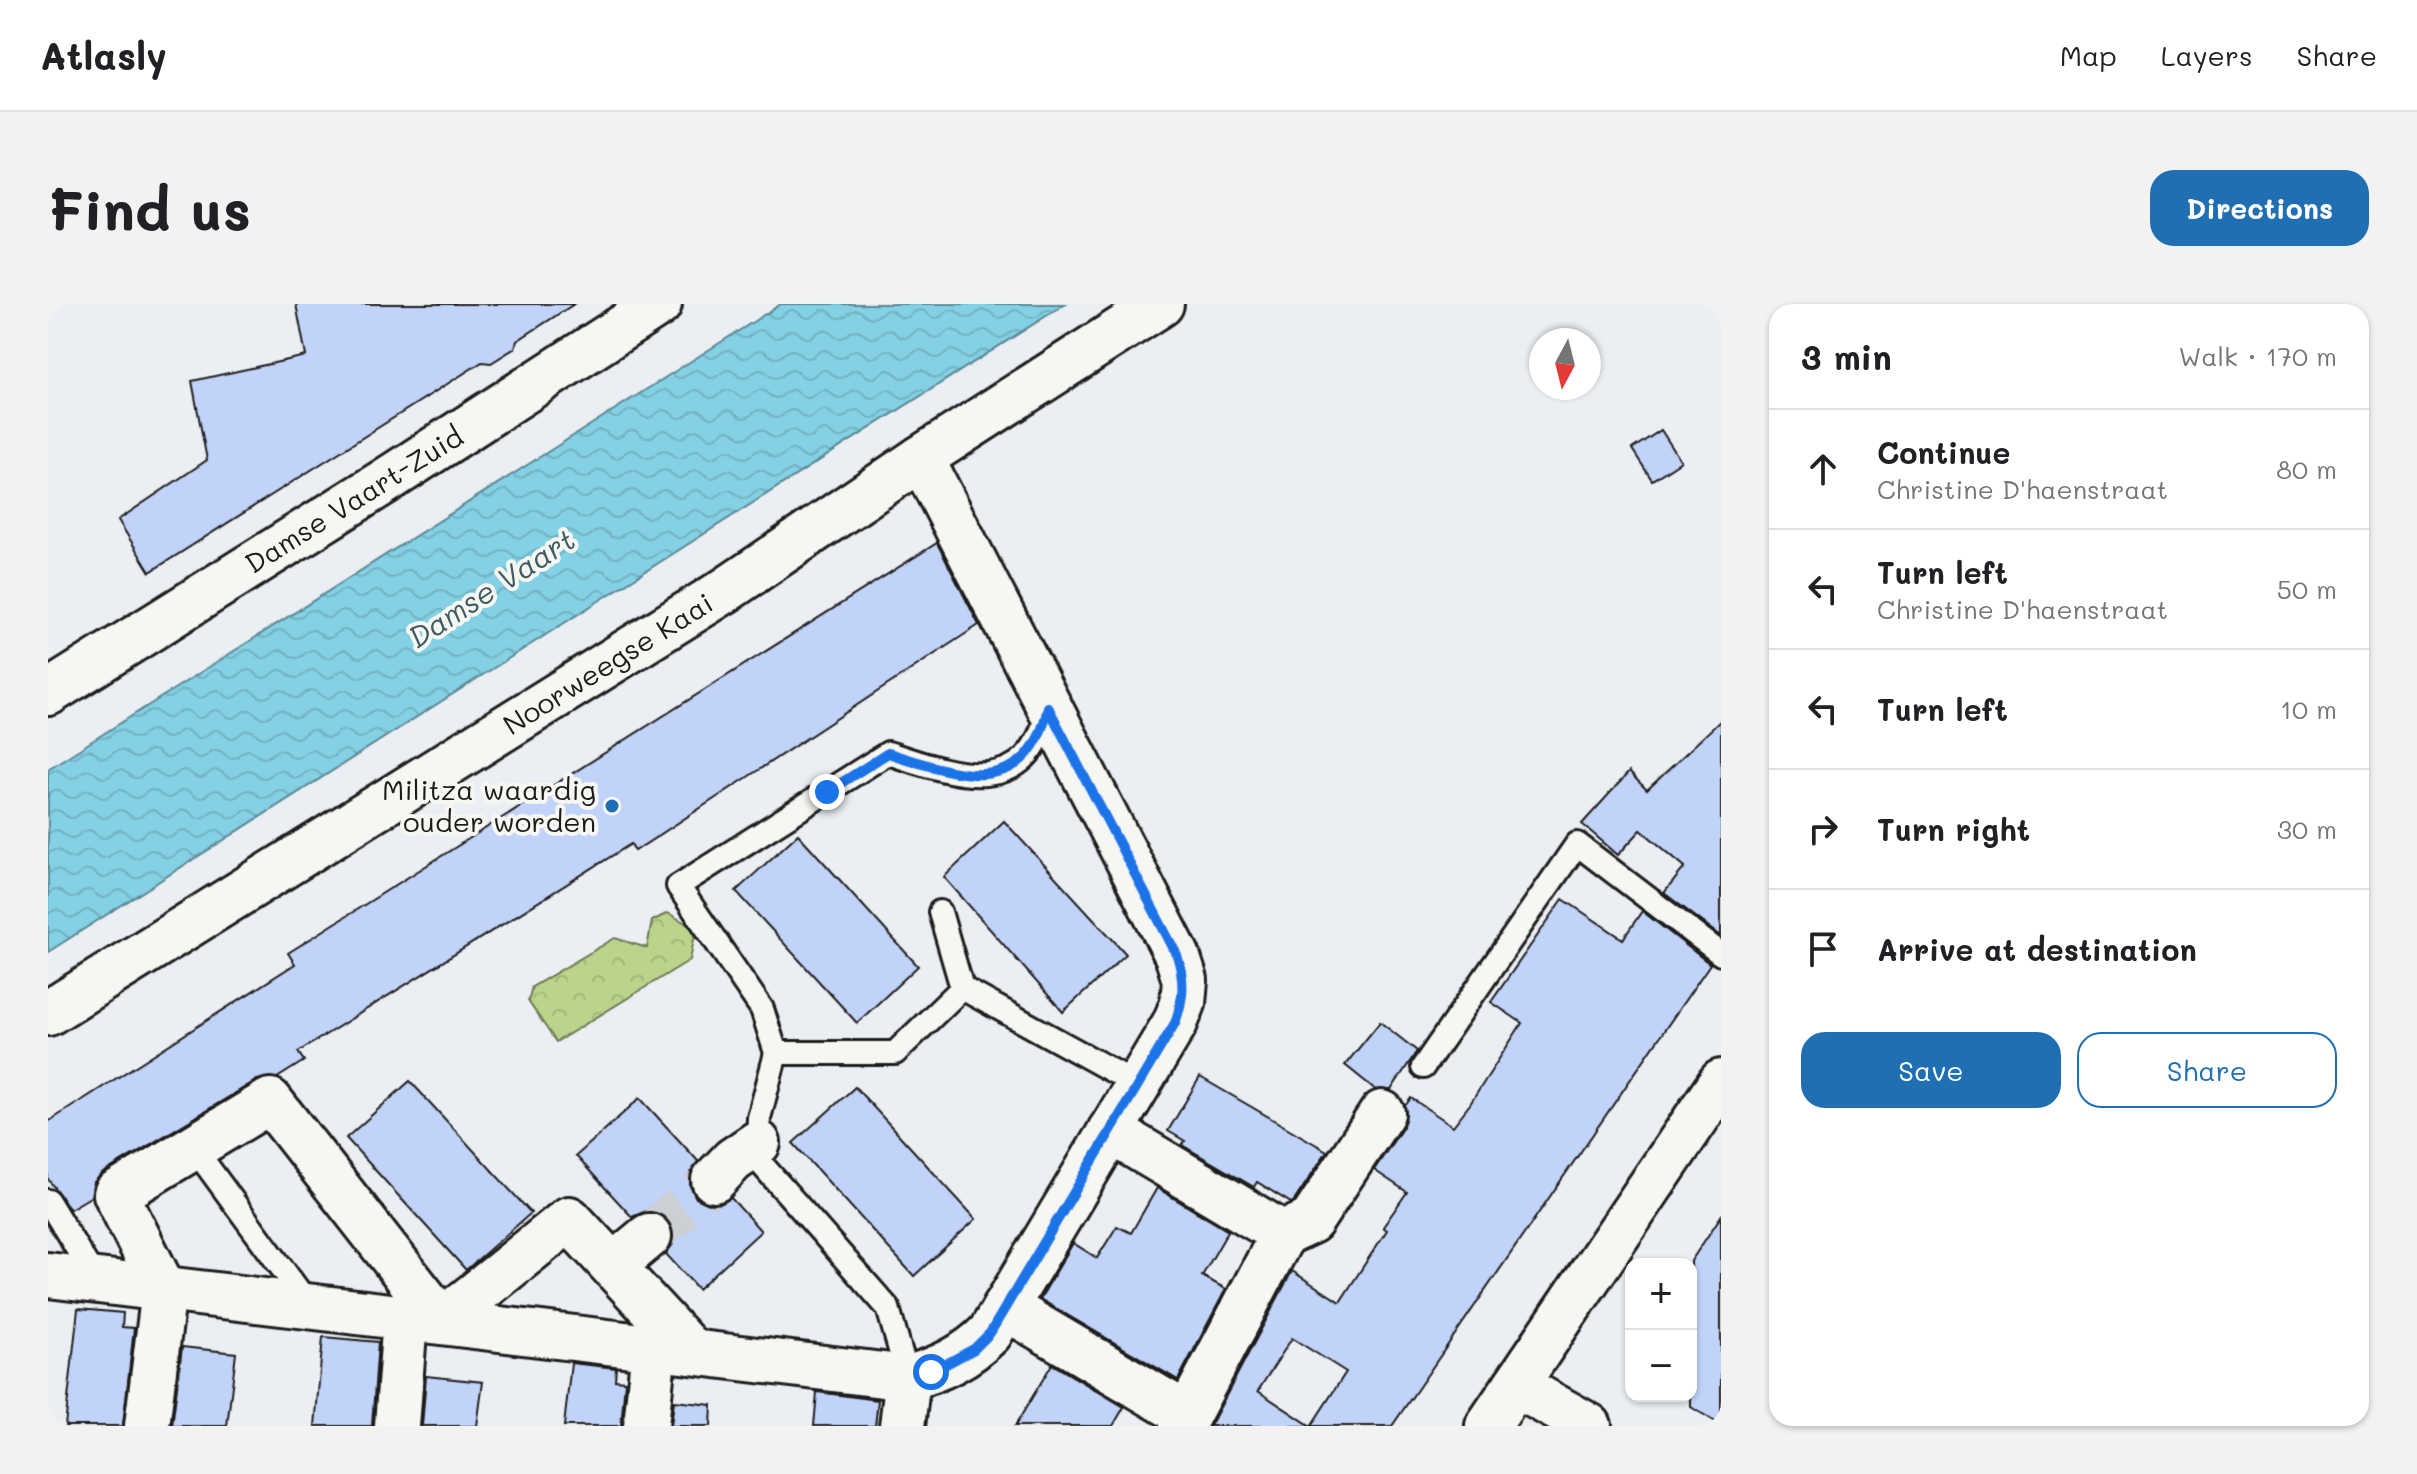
<!DOCTYPE html>
<meta charset="utf-8">
<style>
body{margin:0;font-family:Mali,sans-serif;background:#f2f2f2;color:#202124}
.controls{position:absolute;right:24px;bottom:24px;display:grid;overflow:hidden;border-radius:16px;box-shadow:0 2px 6px #0004}
.controls button{width:72px;height:72px;display:grid;place-items:center;padding:0;border:0;border-bottom:2px solid #e0e0e0;background:#fff;color:#202124;font:40px sans-serif}
.compass{position:absolute;left:1481px;top:24px;width:72px;height:72px;border-radius:50%;background:#fff;box-shadow:0 2px 6px #0004;rotate:187deg}
.stop{position:absolute;width:24px;height:24px;margin:-18px;border:6px solid #1a73e8;border-radius:50%;background:#fff}
.stop.end{background:#1a73e8;border-color:#fff;box-shadow:0 2px 8px #0008}
.list{margin:0;padding:0;list-style:none}
h2{display:flex;justify-content:space-between;align-items:center;height:104px;margin:0;padding:0 32px;font-size:34px}
h2 small{font-size:26px;font-weight:400;color:#757577}
.list li{display:grid;grid-template-columns:52px 1fr auto;gap:24px;align-items:center;box-sizing:border-box;height:120px;padding:0 32px;border-top:2px solid #e0e0e0}
.list b{display:block;font-size:30px;white-space:nowrap}
.list p{margin:0;font-size:26px;white-space:nowrap;color:#757577}
.list em{font-size:26px;font-style:normal;color:#757577}
.actions{display:flex;gap:16px;padding:24px 32px}
.actions a{flex:1;padding:18px 0;border:2px solid #1f6fb2;border-radius:24px;text-align:center;font-size:28px;color:#1f6fb2}
.actions .main{background:#1f6fb2;color:#fff}
.icon{flex:none;width:44px;height:44px;fill:none;stroke:currentColor;stroke-width:2;stroke-linecap:round;stroke-linejoin:round}
.map{position:relative;flex:none;width:1673px;height:1122px;overflow:hidden;border-radius:24px}
header{display:flex;align-items:center;gap:48px;box-sizing:border-box;height:112px;padding:0 40px;background:#fff;border-bottom:2px solid #e0e0e0}
header strong{font-size:38px}
nav{display:flex;gap:44px;margin-inline-start:auto;font-size:28px}
.intro{display:flex;align-items:center;justify-content:space-between;box-sizing:border-box;height:192px;padding:0 48px}
h1{margin:0;font-size:56px}
.button{padding:20px 36px;border-radius:24px;background:#1f6fb2;color:#fff;font-size:28px;font-weight:700}
main{display:flex;gap:48px;padding:0 48px}
aside{flex:1;background:#fff;border-radius:24px;box-shadow:0 2px 6px #0004}
.map>svg:first-child{display:block}
</style>
<header>
<strong>Atlasly</strong>
<nav><a>Map</a><a>Layers</a><a>Share</a></nav>
</header>
<div class="intro"><h1>Find us</h1><a class="button">Directions</a></div>
<main>
<div class="map">
<svg width="1673" height="1122" viewBox="0 0 1673 1122">
<defs>
<pattern id="forest-crowns" width="20" height="18" patternUnits="userSpaceOnUse" patternTransform="scale(2)"><rect width="20" height="18" fill="#bbd48b"/><path d="M2 6a3 3 0 1 1 6 0M12 15a3 3 0 1 1 6 0" fill="none" stroke="#a0b577"/></pattern>
<pattern id="water-waves" width="16" height="10" patternUnits="userSpaceOnUse" patternTransform="scale(2)"><rect width="16" height="10" fill="#84d0e4"/><path d="M0 5q4-4 8 0t8 0" fill="none" stroke="#71b2c3"/></pattern>
</defs>
<rect width="100%" height="100%" fill="#ebeff3"/>
<filter id="ink" filterUnits="userSpaceOnUse"><feTurbulence type="fractalNoise" baseFrequency=".0125" numOctaves="2"/><feDisplacementMap in="SourceGraphic" scale="16" xChannelSelector="R" yChannelSelector="G"/><feConvolveMatrix kernelMatrix="1 2 1 2 8 2 1 2 1" color-interpolation-filters="sRGB"/></filter>
<g filter="url(#ink)">
<polygon fill="url(#forest-crowns)" stroke="#6c7854" stroke-width="2" points="620,609 648,625 642,656 508,738 480,697 484,683 567,634 599,644 604,617"/>
<polygon fill="url(#water-waves)" stroke="#5a8894" stroke-width="2" points="733,0 1017,0 0,648 0,465"/>
<g fill="#c1d3f9" stroke="#1c1c1c" stroke-width="2" fill-rule="evenodd">
<polygon points="248,0 526,0 469,37 467,44 443,59 434,58 102,268 70,216 159,156 144,77 258,52"/>
<polygon points="1613,126 1633,157 1604,176 1584,145"/>
<polygon points="889,239 931,321 587,547 583,540 250,748 256,757 229,774 209,776 55,869 46,878 44,892 22,905 0,875 0,818 247,660 240,649"/>
<polygon points="1673,416 1673,632 1616,589 1637,563 1593,526 1570,551 1534,520 1581,468 1599,486"/>
<polygon points="956,517 1078,650 1015,708 896,573"/>
<polygon points="750,530 870,662 809,719 688,587"/>
<path d="M 1515,595 L 1575,635 L 1594,607 L 1662,660 L 1344,1122 L 1162,1122 L 1244,967 L 1292,998 L 1339,926 L 1335,923 L 1359,888 L 1326,866 L 1355,823 L 1357,802 L 1363,794 L 1405,822 L 1422,800 L 1474,719 L 1443,698 ZM 1244,1034 L 1298,1068 L 1263,1122 L 1210,1087 Z"/>
<polygon points="1332,718 1369,747 1343,786 1328,786 1297,761"/>
<polygon points="1152,773 1279,847 1246,897 1243,899 1209,878 1206,883 1134,841 1137,837 1120,827"/>
<polygon points="362,777 483,909 418,966 298,834"/>
<polygon points="807,783 928,915 866,972 745,839"/>
<polygon points="592,794 650,857 642,871 642,882 648,894 661,900 672,900 683,894 713,927 650,985 618,950 625,940 626,929 620,915 609,908 598,907 584,913 528,852"/>
<polygon points="1109,884 1180,927 1154,972 1178,985 1130,1076 992,995 1025,939 1049,954 1069,922 1083,929"/>
<polygon points="1673,912 1673,1121 1643,1103 1643,957"/>
<polygon points="30,1005 75,1009 74,1023 86,1024 75,1122 17,1122"/>
<polygon points="275,1033 330,1038 324,1122 267,1122"/>
<polygon points="134,1043 188,1049 179,1122 124,1122"/>
<polygon points="523,1059 568,1064 567,1076 577,1077 573,1122 516,1122"/>
<polygon points="1004,1060 1076,1103 1065,1122 967,1122"/>
<polygon points="378,1072 435,1078 429,1122 374,1122"/>
<polygon points="769,1088 830,1096 827,1122 766,1122"/>
<polygon points="626,1097 664,1101 663,1122 623,1122"/>
</g>
<g fill="none" stroke-linecap="round" stroke-linejoin="round">
<polyline stroke="#cccfd3" stroke-width="44" stroke-dasharray="44 22" stroke-linecap="butt" points="601,932 666,876"/>
<g stroke="#1c1c1c" stroke-width="28">
<g id="lane">
<polyline points="892,608 914,684"/>
<polyline points="728,749 847,749 914,684 1092,782"/>
<polyline points="1375,763 1529,540 1673,650"/>
<polyline points="146,844 261,1001"/>
<polyline points="0,897 48,976"/>
<path d="M 860,1074 L 840,1004 L 709,855 L 711,814 L 728,749 L 714,705 L 630,582 L 840,449 C 907,471 980,498 1000,405"/>
</g>
</g>
<g stroke="#1c1c1c" stroke-width="50">
<g id="street">
<polyline points="0,389 336,178 611,0"/>
<polyline points="1062,827 1235,930"/>
<polyline points="666,876 685,856 710,839"/>
<polyline points="565,962 601,932"/>
<path d="M 0,971 L 860,1074 C 892,1065 918,1053 942,1029 L 1127,719 L 1135,699 L 1137,676 L 1129,651 L 873,154"/>
<polyline points="957,1003 1139,1111"/>
<polyline points="1468,1081 1541,1122"/>
<polyline points="99,1122 116,986 68,890 222,797 394,1017 521,915 643,1047"/>
<polyline points="349,1122 357,1014"/>
<polyline points="598,1122 606,1043"/>
<polyline points="854,1122 860,1074"/>
<polyline points="1134,1122 1235,930 1263,917 1334,809"/>
<polyline points="1440,1122 1673,778"/>
</g>
</g>
<g stroke="#1c1c1c" stroke-width="50">
<polyline id="secondary" points="0,709 678,286 873,154 1113,0"/>
</g>
<use href="#lane" stroke="#f6f6f2" stroke-width="22"/>
<use href="#street" stroke="#f6f6f2" stroke-width="44"/>
<use href="#secondary" stroke="#f6f6f2" stroke-width="44"/>
</g>
</g>
<g fill="none" stroke-linecap="round" stroke-linejoin="round" filter="url(#ink)">
<path stroke="#1a73e8" stroke-width="10" d="M 779,488 L 840,449 C 909,471 980,498 1000,403 L 1129,651 C 1137,677 1136,694 1127,719 L 942,1029 L 926,1045 L 883,1068"/>
</g>
<circle fill="#1f6fb2" stroke="#f6f6f2" stroke-width="3" cx="564" cy="502" r="8"/>
<g text-anchor="middle" stroke-width="8" stroke-linejoin="round" paint-order="stroke">
<g font-size="28" fill="#1c1c1c" stroke="#f6f6f2">
<text transform="translate(306 196) rotate(-32)" y="10">Damse Vaart-Zuid</text>
<text transform="translate(560 360) rotate(-32)" y="10">Noorweegse Kaai</text>
</g>
<g font-size="28" fill="#1c1c1c" stroke="#f6f6f2" text-anchor="end">
<text x="548" y="496">Militza waardig<tspan x="548" dy="32">ouder worden</tspan></text>
</g>
<g font-size="30" font-style="italic" fill="#405b62" stroke="#f6f6f2">
<text transform="translate(444 285) rotate(-33)" y="10">Damse Vaart</text>
</g>
</g>
</svg>
<div class="controls">
<button>+</button>
<button>−</button>
</div>
<svg class="compass" viewBox="-18 -18 36 36"><path d="M0-13l5 13h-10z" fill="#e53935"/><path d="M0 13l5-13h-10z" fill="#757577"/></svg>
<div class="stop" style="left:883px;top:1068px"></div>
<div class="stop end" style="left:779px;top:488px"></div>
</div>
<aside>
<h2>3 min<small>Walk · 170 m</small></h2>
<ul class="list">
<li><svg class="icon" aria-label="ahead" viewBox="0 0 24 24"><path d="M12 20V5M6 11l6-6 6 6"/></svg><div><b>Continue</b><p>Christine D'haenstraat</p></div><em>80 m</em></li>
<li><svg class="icon" aria-label="left" viewBox="0 0 24 24"><path d="M17 20v-9H6M10 6l-5 5 5 5"/></svg><div><b>Turn left</b><p>Christine D'haenstraat</p></div><em>50 m</em></li>
<li><svg class="icon" aria-label="left" viewBox="0 0 24 24"><path d="M17 20v-9H6M10 6l-5 5 5 5"/></svg><div><b>Turn left</b></div><em>10 m</em></li>
<li><svg class="icon" aria-label="right" viewBox="0 0 24 24"><path d="M7 20v-9h11M14 6l5 5-5 5"/></svg><div><b>Turn right</b></div><em>30 m</em></li>
<li><svg class="icon" aria-label="arrive" viewBox="0 0 24 24"><path d="M6 21V4h12l-3 4 3 4H6"/></svg><div><b>Arrive at destination</b></div></li>
</ul>
<div class="actions"><a class="main">Save</a><a>Share</a></div>
</aside>
</main>
